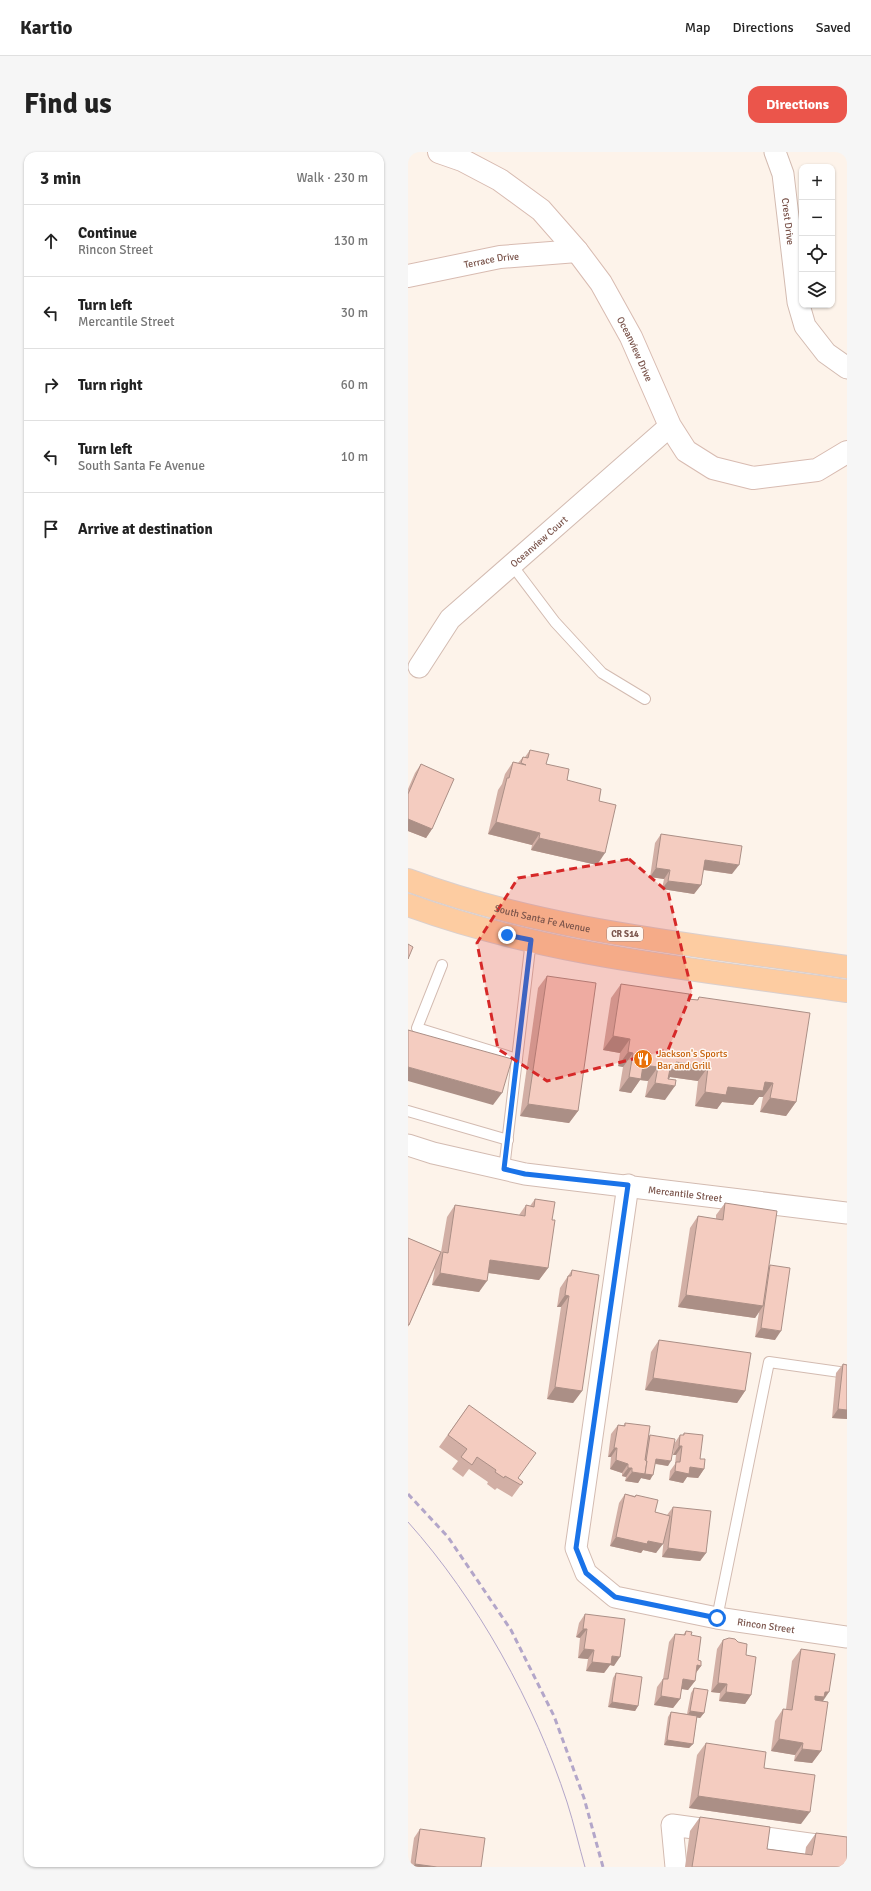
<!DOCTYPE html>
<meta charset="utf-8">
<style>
body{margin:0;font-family:Signika,sans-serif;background:#f6f6f6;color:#222}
.controls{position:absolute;right:12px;top:12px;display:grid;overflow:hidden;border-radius:8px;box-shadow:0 1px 3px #0004}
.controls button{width:36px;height:36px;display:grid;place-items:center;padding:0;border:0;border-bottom:1px solid #e0e0e0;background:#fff;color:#222;font:20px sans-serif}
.stop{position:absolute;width:12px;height:12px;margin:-9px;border:3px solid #1a73e8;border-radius:50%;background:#fff}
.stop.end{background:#1a73e8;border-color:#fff;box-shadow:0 1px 4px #0008}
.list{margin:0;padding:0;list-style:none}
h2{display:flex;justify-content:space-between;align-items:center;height:52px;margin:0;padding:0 16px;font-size:17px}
h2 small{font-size:13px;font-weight:400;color:#767676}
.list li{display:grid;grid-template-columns:26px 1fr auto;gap:12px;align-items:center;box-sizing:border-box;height:72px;padding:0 16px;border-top:1px solid #e0e0e0}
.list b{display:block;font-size:15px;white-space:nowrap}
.list p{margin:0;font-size:13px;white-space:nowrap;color:#767676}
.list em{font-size:13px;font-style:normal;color:#767676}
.icon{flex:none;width:22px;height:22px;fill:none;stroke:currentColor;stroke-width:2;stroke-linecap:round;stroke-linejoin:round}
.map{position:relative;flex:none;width:439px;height:1715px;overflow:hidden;border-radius:12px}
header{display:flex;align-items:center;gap:24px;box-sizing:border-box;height:56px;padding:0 20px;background:#fff;border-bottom:1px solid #e0e0e0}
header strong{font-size:19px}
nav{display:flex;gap:22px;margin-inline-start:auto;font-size:14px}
.intro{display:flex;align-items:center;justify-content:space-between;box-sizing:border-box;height:96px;padding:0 24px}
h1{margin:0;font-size:28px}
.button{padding:10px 18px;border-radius:12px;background:#eb554b;color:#fff;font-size:14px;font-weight:700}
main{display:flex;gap:24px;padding:0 24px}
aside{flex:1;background:#fff;border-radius:12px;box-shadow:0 1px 3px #0004}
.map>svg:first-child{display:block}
</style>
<header>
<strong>Kartio</strong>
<nav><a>Map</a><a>Directions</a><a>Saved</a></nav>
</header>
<div class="intro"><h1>Find us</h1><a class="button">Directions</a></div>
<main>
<aside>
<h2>3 min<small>Walk · 230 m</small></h2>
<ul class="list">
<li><svg class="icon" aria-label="ahead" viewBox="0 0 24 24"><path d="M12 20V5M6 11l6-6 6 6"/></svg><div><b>Continue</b><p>Rincon Street</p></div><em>130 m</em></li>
<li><svg class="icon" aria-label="left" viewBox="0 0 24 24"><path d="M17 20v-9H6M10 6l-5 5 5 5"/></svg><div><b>Turn left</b><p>Mercantile Street</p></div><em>30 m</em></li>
<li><svg class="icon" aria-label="right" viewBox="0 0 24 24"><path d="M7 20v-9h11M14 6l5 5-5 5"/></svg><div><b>Turn right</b></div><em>60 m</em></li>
<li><svg class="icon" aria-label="left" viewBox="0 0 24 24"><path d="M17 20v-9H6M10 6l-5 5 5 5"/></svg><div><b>Turn left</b><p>South Santa Fe Avenue</p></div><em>10 m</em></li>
<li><svg class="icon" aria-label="arrive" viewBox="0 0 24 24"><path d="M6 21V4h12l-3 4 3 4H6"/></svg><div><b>Arrive at destination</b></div></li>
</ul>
</aside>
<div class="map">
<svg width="439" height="1715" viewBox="0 0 439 1715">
<rect width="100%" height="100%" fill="#fdf3ea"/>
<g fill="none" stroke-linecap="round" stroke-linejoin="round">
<g stroke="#d3bbb1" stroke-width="12">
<g id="lane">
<polyline points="104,413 147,470 194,521 237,547"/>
<polyline points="34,813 9,876 109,907"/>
<polyline points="0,959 100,988"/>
<polyline points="96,1017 123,788"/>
<polyline points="309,1466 361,1210 439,1221"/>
</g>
</g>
<g stroke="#d3bbb1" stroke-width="23">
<g id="street">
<path id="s1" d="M 367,0 L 375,22 L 390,150 L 397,174 L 418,201 L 439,216"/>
<path id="s2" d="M 11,515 L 42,467 L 262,274"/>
<path id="s3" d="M 0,993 L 25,1001 L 117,1022 L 439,1061"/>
<path id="s4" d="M 220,1033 L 168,1396 L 178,1421 L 207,1445 L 309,1466 L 439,1485"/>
<polyline points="268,1715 264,1673 439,1697"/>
</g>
</g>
<g stroke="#d8bbb1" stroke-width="24">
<g id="secondary">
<path id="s5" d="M 31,0 L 54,8 L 92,28 L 133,58 L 169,99 L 193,131 L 223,185 L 262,274 L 278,299 L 305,316 L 345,326 L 409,318 L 439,300"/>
<path id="s6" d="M 0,124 L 92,105 L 169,99"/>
</g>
</g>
<g stroke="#dacfcd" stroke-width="24">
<g id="primary">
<path id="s7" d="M 0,728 C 140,780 292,793 439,815"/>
<path d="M 0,753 C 139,804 293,818 439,839"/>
</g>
</g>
<use href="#lane" stroke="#fff" stroke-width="10"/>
<use href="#street" stroke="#fff" stroke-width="21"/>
<use href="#secondary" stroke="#fff" stroke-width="22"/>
<use href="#primary" stroke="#fdcca1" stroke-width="22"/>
<path stroke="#b3a6c9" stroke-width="1" d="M 0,1370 C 69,1447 127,1552 159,1650 C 166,1672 171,1694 177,1715"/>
<polyline stroke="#b3a6c9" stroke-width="3" stroke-dasharray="6 4" stroke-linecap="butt" points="0,1342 40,1385 103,1478 146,1564 176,1646 195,1715"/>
</g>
<g fill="#d2afa5">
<polygon points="122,598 138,612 159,628 191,649 189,713 123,698 124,693 80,682 90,638 94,632 97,622 105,610 110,611 115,605 117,605"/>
<polygon points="13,612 24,677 18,686 0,679 0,637 7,621"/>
<polygon points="253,682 324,722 295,718 293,733 286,742 254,737 256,727 242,725 247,691"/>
<polygon points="139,824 170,959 161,971 112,964 130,836"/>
<polygon points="213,832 280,847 289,848 291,845 388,950 378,964 352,960 355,945 351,945 345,953 314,950 309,957 287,954 290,929 262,925 261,927 257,948 237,945 240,929 232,928 223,941 211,939 215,915 210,914 212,901 195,898 203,846"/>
<polygon points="127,1047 144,1068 140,1116 131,1128 80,1121 71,1140 24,1133 27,1116 0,1175 0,1086 33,1100 39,1065 47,1053 111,1063 118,1053 122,1054"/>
<polygon points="317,1051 361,1115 362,1113 367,1188 347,1185 351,1160 347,1166 270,1155 282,1076 290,1064 308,1067 308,1063"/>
<polygon points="164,1118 174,1239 165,1251 139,1247 153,1155 149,1155 152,1136"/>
<polygon points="251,1188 337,1239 329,1251 237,1238 243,1200"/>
<polygon points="435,1212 439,1213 439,1267 424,1266 428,1221"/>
<polygon points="61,1253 110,1326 115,1330 104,1345 89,1336 87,1338 79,1332 80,1330 61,1317 55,1325 44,1317 50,1309 31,1295"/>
<polygon points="217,1271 240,1286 242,1283 260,1314 247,1312 242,1328 233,1326 230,1331 217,1329 218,1325 214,1324 214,1321 202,1317 203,1305 200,1305 203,1282 210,1273 216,1273"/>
<polygon points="276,1281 292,1307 296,1317 290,1326 279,1325 275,1331 261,1328 262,1319 267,1312 268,1303 265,1303 266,1292 272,1283 275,1283"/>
<polygon points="217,1342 227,1344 228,1343 247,1360 259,1363 265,1355 298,1401 292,1409 254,1405 256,1385 248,1401 235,1398 233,1401 202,1394 211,1351"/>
<polygon points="177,1462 206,1514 202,1513 196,1521 178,1519 180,1507 170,1506 172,1486 168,1485 171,1471"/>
<polygon points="278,1479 283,1483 290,1508 293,1514 288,1521 287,1529 280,1538 273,1537 272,1547 265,1556 246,1553 249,1535 255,1527 261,1490 267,1482 275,1483"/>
<polygon points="315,1488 343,1543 337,1552 311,1549 312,1541 303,1540 309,1497"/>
<polygon points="393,1497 415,1549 413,1599 404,1611 386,1609 387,1603 363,1599 367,1569 375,1557 378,1557 384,1509"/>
<polygon points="208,1521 230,1554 227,1559 200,1555 205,1526"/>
<polygon points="286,1536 296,1561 292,1566 289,1565 285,1592 281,1596 256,1593 260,1565 263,1560 279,1562 283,1541"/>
<polygon points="298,1591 356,1616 393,1672 281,1656 289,1603"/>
<polygon points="292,1665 359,1697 397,1702 398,1695 408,1681 439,1715 277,1715 282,1679"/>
<polygon points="12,1677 73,1715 2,1715 6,1686"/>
</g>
<g fill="#ab8f86">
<polygon points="0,667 24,677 18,686 0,679"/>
<polygon points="88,670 132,681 124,693 80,682"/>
<polygon points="131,686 197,701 189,713 123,698"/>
<polygon points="297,708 331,713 324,722 290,717"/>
<polygon points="248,716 262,718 256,727 242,725"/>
<polygon points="260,729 293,733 286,742 254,737"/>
<polygon points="205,884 222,887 212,901 195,898"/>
<polygon points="220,900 225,901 215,915 210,914"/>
<polygon points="268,910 300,915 290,929 262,925 258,931 262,917"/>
<polygon points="235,913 250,915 240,929 232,928 223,941 211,939 221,925"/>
<polygon points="0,915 94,941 85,953 0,929"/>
<polygon points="357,930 365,931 355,945 351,945 345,953 314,950 309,957 287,954 297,940 320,935"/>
<polygon points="247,931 267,934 257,948 237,945"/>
<polygon points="362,946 388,950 378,964 352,960"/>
<polygon points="120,952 170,959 161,971 112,964"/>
<polygon points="82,1108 140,1116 131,1128 74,1120"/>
<polygon points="32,1121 79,1129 71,1140 24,1133"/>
<polygon points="157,1143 161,1144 153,1155 149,1155"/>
<polygon points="278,1143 355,1154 347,1166 270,1155"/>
<polygon points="353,1176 373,1179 367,1188 347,1185"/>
<polygon points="245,1226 337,1239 329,1251 237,1238"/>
<polygon points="147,1235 174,1239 165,1251 139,1247"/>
<polygon points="430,1257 439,1258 439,1267 424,1266"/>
<polygon points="271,1294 274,1294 268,1303 265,1303"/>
<polygon points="206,1296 209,1296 203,1305 200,1305"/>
<polygon points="248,1307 263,1309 260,1314 244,1311"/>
<polygon points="208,1308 220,1312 214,1321 202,1317"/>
<polygon points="282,1315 296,1317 290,1326 279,1325 275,1331 261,1328 267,1319"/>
<polygon points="220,1316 224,1316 218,1325 214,1324"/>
<polygon points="224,1320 236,1322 245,1323 242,1328 233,1326 230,1331 217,1329"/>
<polygon points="208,1385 240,1389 255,1392 248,1401 235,1398 233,1401 202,1394"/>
<polygon points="260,1396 298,1401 292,1409 254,1405"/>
<polygon points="175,1477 179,1477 172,1486 168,1485"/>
<polygon points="176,1497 186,1498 180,1507 170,1506"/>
<polygon points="204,1504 212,1505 206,1514 202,1513 196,1521 178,1519 184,1510"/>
<polygon points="289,1513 293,1514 286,1523"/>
<polygon points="275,1527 287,1529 280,1538 269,1536"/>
<polygon points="310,1531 319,1532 312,1541 303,1540"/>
<polygon points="318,1540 343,1543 337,1552 311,1549"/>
<polygon points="417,1540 421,1540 413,1552 399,1556 407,1544"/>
<polygon points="253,1544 272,1547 265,1556 246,1553"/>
<polygon points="204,1550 230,1554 227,1559 200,1555"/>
<polygon points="282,1559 296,1561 292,1566 279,1564"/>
<polygon points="371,1587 395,1591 387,1603 363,1599"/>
<polygon points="259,1588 285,1592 281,1596 256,1593"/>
<polygon points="394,1597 413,1599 404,1611 386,1609"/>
<polygon points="290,1644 402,1660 393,1672 281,1656"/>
<polygon points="7,1712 29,1715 5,1715"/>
</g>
<g fill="#f4ccc0" stroke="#ab8f86">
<polygon points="122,598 141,602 138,612 161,617 159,628 193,637 191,649 208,653 197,701 131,686 132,681 88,670 99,626 101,626 105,610 118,613 113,611 115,605 120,606"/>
<polygon points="13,612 46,627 24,677 0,667 0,642"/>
<polygon points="253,682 334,694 331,713 297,708 293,733 260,729 262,718 248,716"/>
<polygon points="0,792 5,795 0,807"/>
<polygon points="139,824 188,831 170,959 120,952"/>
<polygon points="213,832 281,842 280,847 290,848 291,845 402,861 388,950 362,946 365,931 357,930 355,939 320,935 318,943 297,940 300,915 268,910 267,917 262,917 260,927 268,928 267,934 247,931 250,915 235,913 233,927 221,925 225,901 220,900 222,887 205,884"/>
<polygon points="0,878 104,907 94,941 0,915"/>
<polygon points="127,1047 147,1050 144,1068 147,1068 140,1116 82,1108 79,1129 32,1121 35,1100 40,1101 47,1053 117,1064 118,1053 126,1055"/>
<polygon points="317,1051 369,1059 355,1154 278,1143 290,1064 315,1068"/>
<polygon points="0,1086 33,1100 1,1173 0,1173"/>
<polygon points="362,1113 382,1116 373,1179 353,1176"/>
<polygon points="164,1118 191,1123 174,1239 147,1235 161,1144 157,1143 160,1124 163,1124"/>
<polygon points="251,1188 343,1201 337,1239 245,1226"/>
<polygon points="435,1212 439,1213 439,1258 430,1257"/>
<polygon points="61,1253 128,1301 110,1326 115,1330 113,1333 97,1324 96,1326 87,1320 88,1318 69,1305 64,1313 53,1305 59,1297 40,1283"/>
<polygon points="217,1271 242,1274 237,1308 239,1309 237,1322 224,1320 224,1316 220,1316 220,1312 208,1308 209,1296 206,1296 210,1273 217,1274"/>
<polygon points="276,1281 295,1283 292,1307 297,1307 296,1317 282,1315 281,1322 267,1319 268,1310 272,1310 274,1294 271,1294 272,1283 276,1283"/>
<polygon points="242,1283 267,1287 263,1309 248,1307 245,1323 237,1322 239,1309 238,1309"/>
<polygon points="217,1342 227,1345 228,1343 250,1348 247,1360 262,1364 255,1392 240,1389 239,1392 208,1385"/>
<polygon points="265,1355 303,1359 298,1401 260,1396"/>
<polygon points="177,1462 217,1467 212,1505 204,1504 203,1512 184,1510 186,1498 176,1497 179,1477 175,1477"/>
<polygon points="278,1479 284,1480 283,1483 293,1485 290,1508 293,1509 293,1514 289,1513 287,1529 275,1527 272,1547 253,1544 255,1527 260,1527 267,1482 277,1483"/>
<polygon points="321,1486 327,1487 330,1490 339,1492 338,1503 348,1505 343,1543 318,1540 319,1532 310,1531 315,1488"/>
<polygon points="393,1497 427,1502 421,1540 417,1540 416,1545 407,1544 407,1548 420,1550 413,1599 394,1597 395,1591 371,1587 375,1557 384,1558"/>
<polygon points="208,1521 234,1525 230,1554 204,1550"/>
<polygon points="286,1536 300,1538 296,1561 282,1559"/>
<polygon points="263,1560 289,1564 285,1592 259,1588"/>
<polygon points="298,1591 358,1600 356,1616 407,1623 402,1660 290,1644"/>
<polygon points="292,1665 362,1675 359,1697 404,1703 408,1681 439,1685 439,1715 284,1715"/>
<polygon points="12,1677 77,1686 73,1715 29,1715 7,1712"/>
</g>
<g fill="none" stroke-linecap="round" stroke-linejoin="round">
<polyline stroke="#1a73e8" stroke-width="5" points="99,783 123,788 96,1017 117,1022 220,1033 168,1396 178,1421 207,1445 309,1466"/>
</g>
<path fill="#d62828" fill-opacity="0.2" stroke="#d62828" stroke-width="3" stroke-dasharray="8 5" stroke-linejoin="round" d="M 221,707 L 260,740 L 284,840 L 260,898 L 139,929 L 90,897 L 69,791 L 110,726 Z"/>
<defs>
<g id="restaurant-disc" transform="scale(1)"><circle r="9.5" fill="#e8710a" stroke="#fff7f1"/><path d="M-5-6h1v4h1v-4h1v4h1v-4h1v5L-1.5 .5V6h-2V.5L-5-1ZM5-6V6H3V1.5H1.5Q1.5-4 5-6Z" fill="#fff"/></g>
</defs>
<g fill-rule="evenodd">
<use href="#restaurant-disc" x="235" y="907"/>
</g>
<g text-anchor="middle" stroke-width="3" stroke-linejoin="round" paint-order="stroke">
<rect fill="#fff7f1" stroke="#a2857d" stroke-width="1" x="199" y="775" width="36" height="14" rx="3"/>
<g font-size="9" font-weight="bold" fill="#7a544b">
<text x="217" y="785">CR S14</text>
</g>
<g font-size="10" fill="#7a544b" stroke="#fff7f1">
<text dy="4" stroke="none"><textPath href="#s1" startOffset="71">Crest Drive</textPath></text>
<text dy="4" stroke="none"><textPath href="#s6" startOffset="85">Terrace Drive</textPath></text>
<text dy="4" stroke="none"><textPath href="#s5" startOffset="287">Oceanview Drive</textPath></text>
<text dy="4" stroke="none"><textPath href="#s2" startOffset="175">Oceanview Court</textPath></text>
<text dy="4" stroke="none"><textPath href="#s7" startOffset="140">South Santa Fe Avenue</textPath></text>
<text dy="4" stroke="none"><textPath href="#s3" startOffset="282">Mercantile Street</textPath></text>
<text dy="4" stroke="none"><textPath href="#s4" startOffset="585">Rincon Street</textPath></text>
</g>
<g font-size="10" fill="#c56008" stroke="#fff7f1" text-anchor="start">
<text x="249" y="905">Jackson's Sports<tspan x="249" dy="12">Bar and Grill</tspan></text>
</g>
</g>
</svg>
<div class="controls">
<button>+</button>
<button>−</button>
<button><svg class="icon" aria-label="locate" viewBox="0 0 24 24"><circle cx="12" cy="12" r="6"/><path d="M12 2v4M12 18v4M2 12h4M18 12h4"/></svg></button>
<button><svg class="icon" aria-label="layers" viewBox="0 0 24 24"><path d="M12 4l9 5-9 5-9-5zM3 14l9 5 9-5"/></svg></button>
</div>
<div class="stop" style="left:309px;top:1466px"></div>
<div class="stop end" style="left:99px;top:783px"></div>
</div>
</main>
